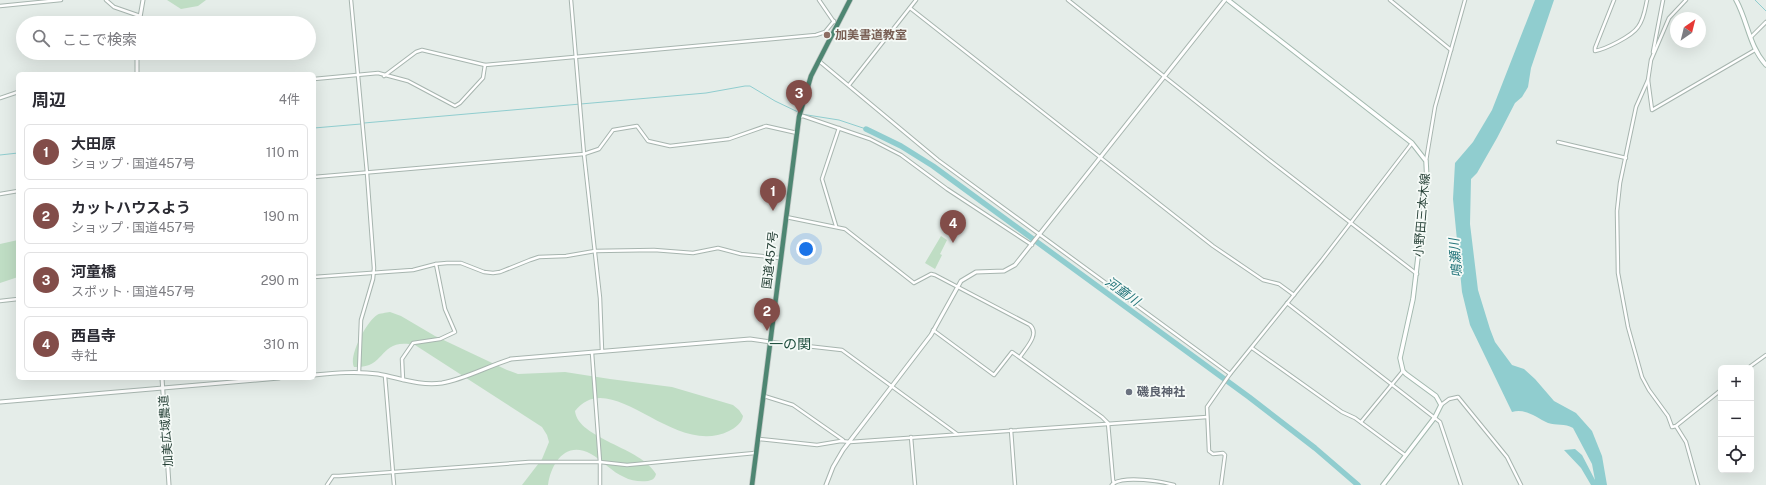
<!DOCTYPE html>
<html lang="ja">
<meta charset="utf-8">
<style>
body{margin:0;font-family:"Public Sans","Noto Sans JP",sans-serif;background:#f2f2f3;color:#2b2b33}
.controls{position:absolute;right:12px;bottom:12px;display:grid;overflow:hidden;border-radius:6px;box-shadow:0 4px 16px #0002}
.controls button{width:36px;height:36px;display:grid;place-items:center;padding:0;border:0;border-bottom:1px solid #e1e1e2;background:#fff;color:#2b2b33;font:20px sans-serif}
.compass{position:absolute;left:1670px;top:12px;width:36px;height:36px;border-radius:50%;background:#fff;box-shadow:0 4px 16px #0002;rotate:35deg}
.you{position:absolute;left:806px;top:249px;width:14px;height:14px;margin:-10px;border:3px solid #fff;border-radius:50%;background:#1a73e8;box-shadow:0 0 0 6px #1a73e833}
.badge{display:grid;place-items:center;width:26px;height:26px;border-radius:50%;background:#824d49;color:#fff;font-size:13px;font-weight:700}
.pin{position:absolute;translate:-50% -33px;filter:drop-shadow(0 1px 2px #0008)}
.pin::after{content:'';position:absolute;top:21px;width:14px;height:12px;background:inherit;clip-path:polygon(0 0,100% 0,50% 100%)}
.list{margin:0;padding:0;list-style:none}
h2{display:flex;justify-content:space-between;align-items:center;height:52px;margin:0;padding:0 16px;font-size:17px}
h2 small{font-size:13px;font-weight:400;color:#7c7c81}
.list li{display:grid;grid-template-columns:26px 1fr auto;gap:12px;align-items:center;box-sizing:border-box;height:56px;margin:0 8px 8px;padding:0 8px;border:1px solid #e1e1e2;border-radius:6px}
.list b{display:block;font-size:15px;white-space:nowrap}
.list p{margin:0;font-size:13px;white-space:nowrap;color:#7c7c81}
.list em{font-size:13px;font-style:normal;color:#7c7c81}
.icon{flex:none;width:22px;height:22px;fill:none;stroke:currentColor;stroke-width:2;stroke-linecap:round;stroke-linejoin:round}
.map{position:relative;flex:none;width:1766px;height:485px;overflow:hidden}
.search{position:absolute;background:#fff;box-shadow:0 4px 16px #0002;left:16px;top:16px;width:300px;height:44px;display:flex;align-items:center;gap:10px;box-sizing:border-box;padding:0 14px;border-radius:22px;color:#7c7c81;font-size:15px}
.panel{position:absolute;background:#fff;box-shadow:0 4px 16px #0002;left:16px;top:72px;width:300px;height:308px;border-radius:6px}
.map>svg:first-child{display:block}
</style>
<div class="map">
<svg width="1766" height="485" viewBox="0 0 1766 485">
<rect width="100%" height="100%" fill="#e5ede9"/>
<g fill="#bfddc4">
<polygon points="167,0 206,0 198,6 181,9"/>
<polygon points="941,236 947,240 940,254 942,255 935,269 925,263"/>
<polygon points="18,240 18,277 0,283 0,244"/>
<path d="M 390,312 L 401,316 L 435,336 L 507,370 L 518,374 L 565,372 L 610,379 L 672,387 L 733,405 L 739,410 L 743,416 C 742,423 735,428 729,431 C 673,459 612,365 575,411 C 578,439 641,447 656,474 C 655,478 653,480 648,481 C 640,482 631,481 624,477 C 612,472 602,460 591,454 C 566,440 551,463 548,485 L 522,485 L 542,459 L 549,442 L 547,435 L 542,427 L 415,345 C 377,337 388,369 354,367 C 348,356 367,321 377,315 C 380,313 386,313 390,312 Z"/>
</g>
<path fill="#90cdcf" d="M 1535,0 L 1554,0 L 1531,68 L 1528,87 L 1522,97 L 1515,103 L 1497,138 L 1477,173 L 1471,179 L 1470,224 L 1478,290 L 1490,329 L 1495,342 L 1512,365 L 1524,369 L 1535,379 L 1554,401 L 1576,413 L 1592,431 L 1602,456 L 1607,485 L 1591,485 L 1581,468 L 1564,450 L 1575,449 L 1582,455 L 1595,480 L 1592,464 L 1573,428 C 1565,423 1556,426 1548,423 C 1536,417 1525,408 1512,412 L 1470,325 L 1462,292 L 1453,199 L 1455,163 L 1473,142 L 1492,110 Z"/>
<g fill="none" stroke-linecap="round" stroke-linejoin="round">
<g stroke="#90cdcf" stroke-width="1">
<polyline points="1755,0 1766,11"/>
<polyline points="801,114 839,120 866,129"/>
<polyline points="364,123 706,93 745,86 750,86 775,101 798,112"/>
<polyline points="314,128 361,124"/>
<polyline points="0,155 18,153"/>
</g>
<polyline stroke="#90cdcf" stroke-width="5.5" points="866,129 901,146 933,166 1249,397 1315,448 1358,485"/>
<g stroke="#a7b5af" stroke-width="4.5">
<g id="minor">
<polyline points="106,0 114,7 140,16"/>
<polyline points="351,0 367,173 374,268 373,279 361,320 359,372"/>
<polyline points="571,0 584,154 600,298 602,351"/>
<polyline points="819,0 834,22"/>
<polyline points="1068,0 1272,162 1417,274"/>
<polyline points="1390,0 1451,50"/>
<path d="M 1614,0 L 1595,48 L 1595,51 C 1606,49 1632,36 1638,27 C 1644,19 1645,9 1647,0"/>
<polyline points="1686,0 1669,18 1651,60 1648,80 1636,107 1620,183 1617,211 1618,273 1628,327 1642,377 1649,390 1668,416 1672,427 1676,426 1721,390"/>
<polyline points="0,6 61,0"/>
<polyline points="910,8 1213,246 1263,280 1279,284 1294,295"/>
<polyline points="1751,37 1766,22"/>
<polyline points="1653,52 1663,0"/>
<polyline points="819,61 938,160 1230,374"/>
<polyline points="384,76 416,52 422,50 485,65 816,35 825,32 834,21"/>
<polyline points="314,79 378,73 408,81 455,106 460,103 483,78 485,65"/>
<polyline points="1648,80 1652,110 1755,50"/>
<polyline points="849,85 916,0"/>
<polyline points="0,98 18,92"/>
<polyline points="799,117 803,116 870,139 901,155 947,189 1032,245"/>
<polyline points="1558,142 1626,158"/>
<polyline points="1426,161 1435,107 1465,0"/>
<polyline points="314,177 584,154 599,149 613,130 637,126 648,141 670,146 729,139 766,126 797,133"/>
<polyline points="0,194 18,191"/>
<path d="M 786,217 L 845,229 L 914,283 L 931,274 L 935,275 L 1030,325 C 1040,334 1026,348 1020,357"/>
<polyline points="836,226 822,179 839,128"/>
<polyline points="314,277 413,270 436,264 447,263 461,263 484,272 493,273 500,272 530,260 539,257 566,256 595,251 654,250 693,253 718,248 741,254 780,258"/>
<polyline points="0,301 18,299"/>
<polyline points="1287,303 1440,422 1461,485"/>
<path d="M 933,330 L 994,375 L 1012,352 L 1102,417 L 1108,423 L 1113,480 L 1114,483 C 1126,476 1161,481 1174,485"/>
<polyline points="771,342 842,350 957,434"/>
<polyline points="1252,348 1342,412 1355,418 1405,455"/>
<polyline points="592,353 600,462 600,485"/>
<polyline points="1748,368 1766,355"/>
<polyline points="385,376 394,485"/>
<polyline points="403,380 402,359 413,343 440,339 455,332 445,309 436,264"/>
<polyline points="764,396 793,405 843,440"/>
<polyline points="1441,405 1449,399 1458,397 1507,457 1521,485"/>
<polyline points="1361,422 1403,371"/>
<polyline points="1676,426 1686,442 1698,485"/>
<polyline points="1011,430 1015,485"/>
<polyline points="911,437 915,485"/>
<polyline points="759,439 817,445 841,441 850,442 1207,417"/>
<polyline points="327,485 333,476 339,476 529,462 600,462 627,465 755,453"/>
<polyline points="1221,485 1225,455 1223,453 1213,454 1209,451 1207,407 1230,374 1322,260 1412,143"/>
</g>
</g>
<g stroke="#a7b5af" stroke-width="5">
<g id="tertiary">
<polyline points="139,23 143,0"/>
<polyline points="137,53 137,74"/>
<path d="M 314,375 C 335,373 357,371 378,374 C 400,378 419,386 442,383 C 465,379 488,366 511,359 L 750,339 L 771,342"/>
<polyline points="162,378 169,485"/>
<polyline points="0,402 279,378"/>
<polyline points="826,485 833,467 843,450 931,335 961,281 976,272 1004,271 1015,265 1225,0"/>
<polyline points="1112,485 1114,483"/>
</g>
</g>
<g stroke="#a3b9af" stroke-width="5.5">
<g id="secondary">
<polyline points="1228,0 1412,143 1426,161 1427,181 1413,299 1400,358 1403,371 1406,374 1436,396 1441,405 1435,417 1383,485"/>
<path d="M 1736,0 C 1748,22 1749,46 1766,65"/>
</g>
</g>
<g stroke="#c2c9c6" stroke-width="6">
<polyline id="trunk" points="752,485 799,117 811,76 850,0"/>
</g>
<use href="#minor" stroke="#fff" stroke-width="2.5"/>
<use href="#tertiary" stroke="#fff" stroke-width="3"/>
<use href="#secondary" stroke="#fff" stroke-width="3.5"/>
<use href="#trunk" stroke="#4e8672" stroke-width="4.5"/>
</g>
<circle fill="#8d6e63" stroke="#f5faf7" stroke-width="1.5" cx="827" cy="35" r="4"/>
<circle fill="#6b7280" stroke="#f5faf7" stroke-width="1.5" cx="1129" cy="392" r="4"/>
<g text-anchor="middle" stroke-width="3.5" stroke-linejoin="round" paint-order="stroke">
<g font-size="12" font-weight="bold" fill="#785e54" stroke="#f5faf7" text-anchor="start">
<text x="835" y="39">加美書道教室</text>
</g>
<g font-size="12" fill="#243f35" stroke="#f5faf7">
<text transform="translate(1422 215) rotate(-85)" y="4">小野田三本木線</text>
<text transform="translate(770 260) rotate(-83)" y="4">国道457号</text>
<text transform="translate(166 431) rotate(-94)" y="4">加美広域農道</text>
</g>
<g font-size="12" font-weight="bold" fill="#5b616d" stroke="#f5faf7" text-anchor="start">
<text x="1137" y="396">磯良神社</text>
</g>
<g font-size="13" font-style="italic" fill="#217379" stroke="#f5faf7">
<text transform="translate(1455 258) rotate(-95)" y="5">鳴瀬川</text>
<text transform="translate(1123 291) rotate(36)" y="5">河童川</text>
</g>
<g font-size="14" fill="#215040" stroke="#f5faf7">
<text x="790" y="349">一の関</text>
</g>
</g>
</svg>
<div class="controls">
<button>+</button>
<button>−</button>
<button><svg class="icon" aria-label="locate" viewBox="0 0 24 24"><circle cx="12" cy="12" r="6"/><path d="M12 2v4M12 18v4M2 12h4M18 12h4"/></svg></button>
</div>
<svg class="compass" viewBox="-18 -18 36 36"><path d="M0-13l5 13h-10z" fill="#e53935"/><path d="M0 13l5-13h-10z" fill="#7c7c81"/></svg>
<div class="you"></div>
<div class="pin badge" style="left:773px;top:211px">1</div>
<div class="pin badge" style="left:767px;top:331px">2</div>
<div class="pin badge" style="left:799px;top:113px">3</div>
<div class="pin badge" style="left:953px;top:243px">4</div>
<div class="search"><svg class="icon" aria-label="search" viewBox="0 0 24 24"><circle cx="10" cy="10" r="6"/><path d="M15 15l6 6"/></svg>ここで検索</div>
<section class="panel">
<h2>周辺<small>4件</small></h2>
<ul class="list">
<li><span class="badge">1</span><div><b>大田原</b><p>ショップ · 国道457号</p></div><em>110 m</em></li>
<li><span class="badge">2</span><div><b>カットハウスよう</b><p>ショップ · 国道457号</p></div><em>190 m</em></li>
<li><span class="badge">3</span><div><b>河童橋</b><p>スポット · 国道457号</p></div><em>290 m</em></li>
<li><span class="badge">4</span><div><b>西昌寺</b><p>寺社</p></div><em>310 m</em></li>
</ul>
</section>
</div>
